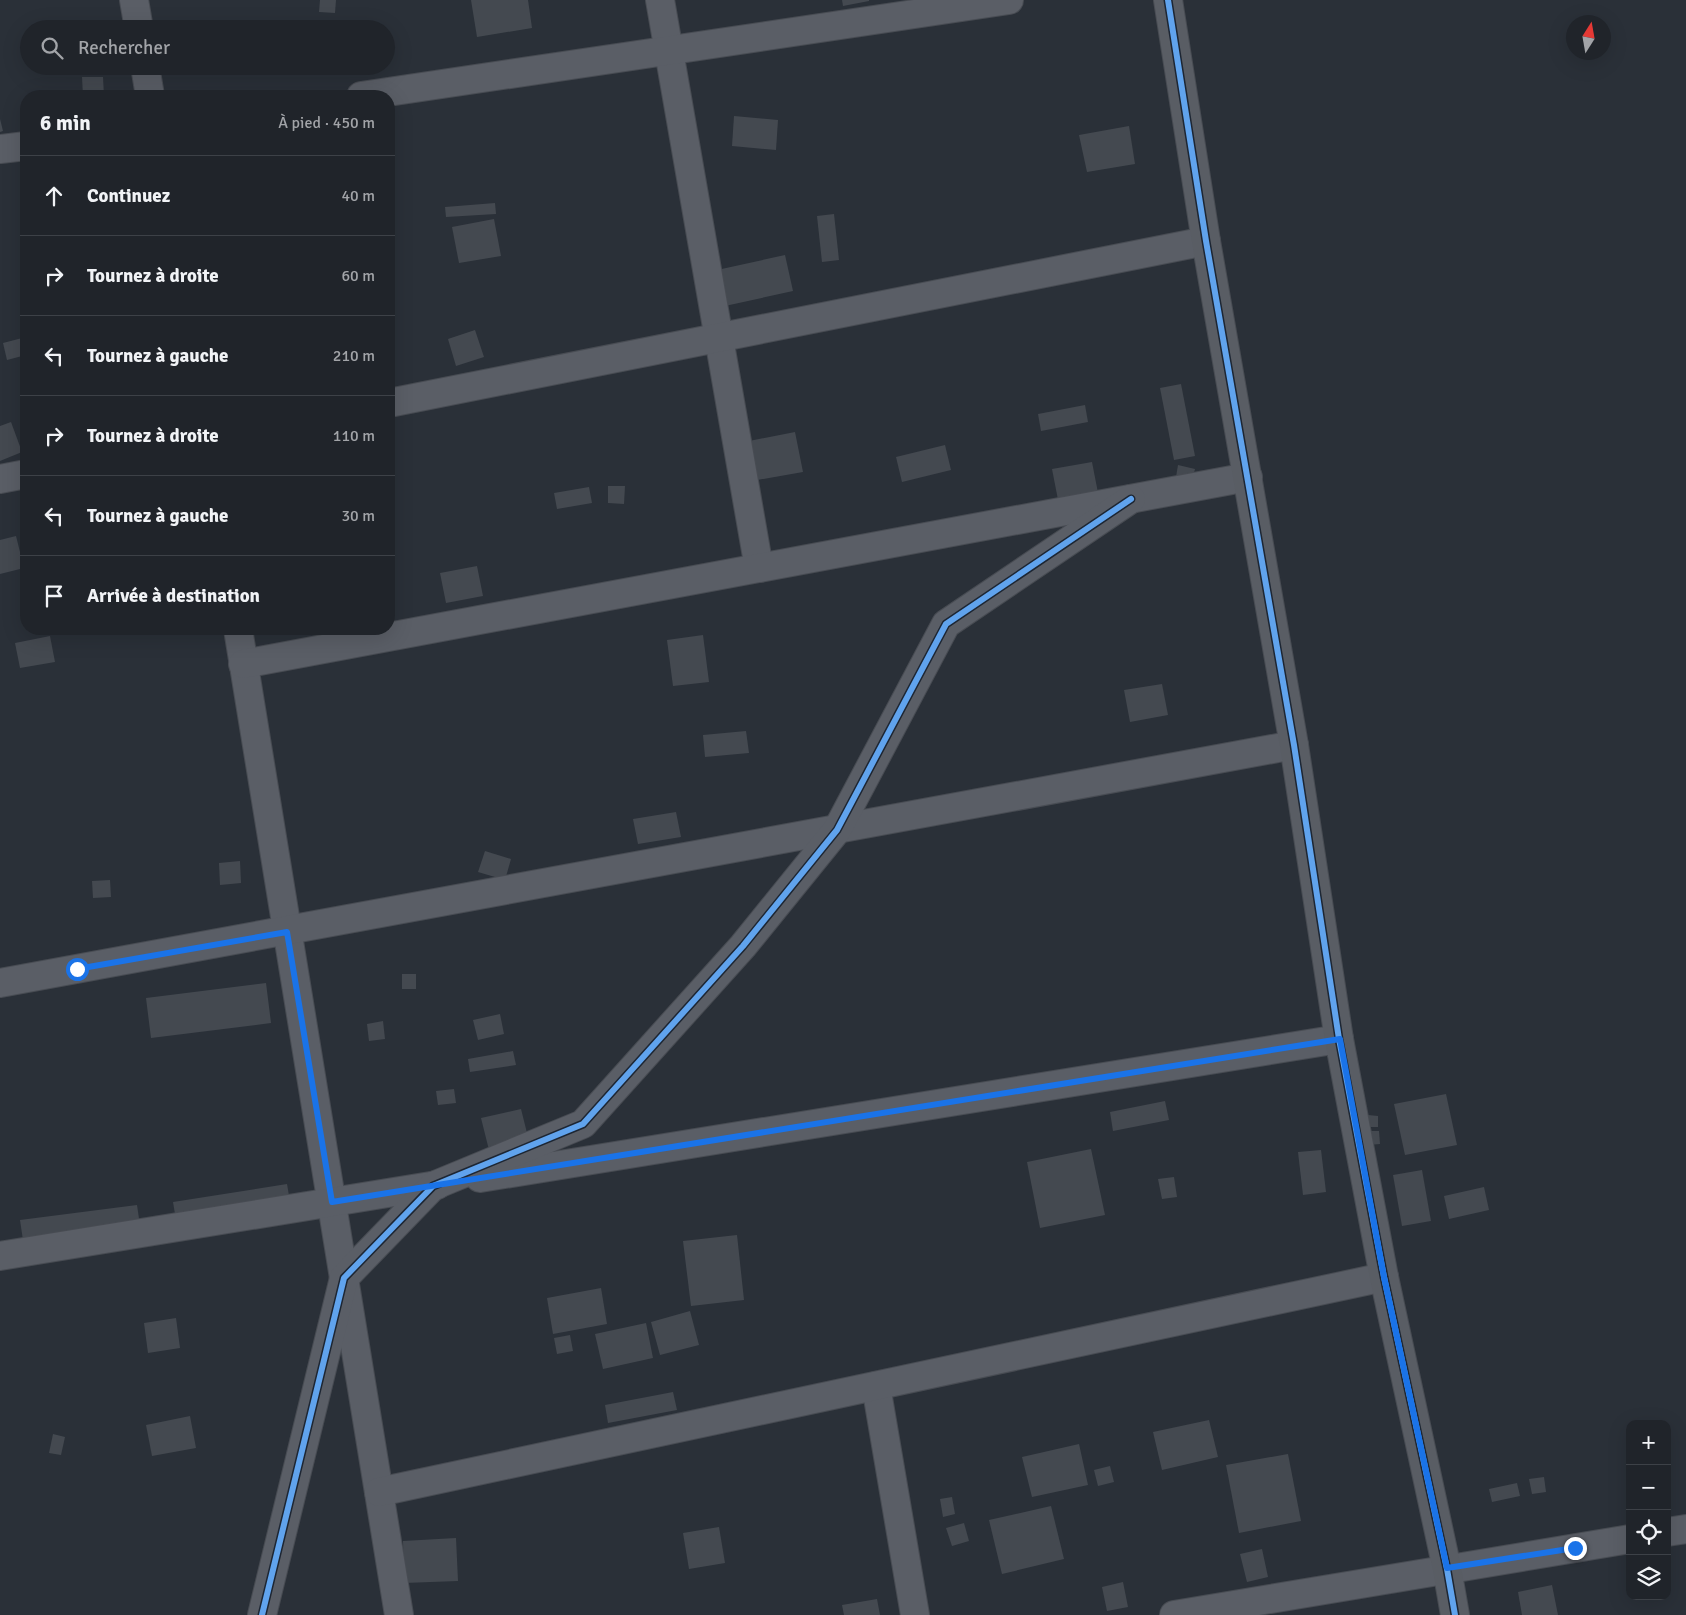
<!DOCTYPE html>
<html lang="fr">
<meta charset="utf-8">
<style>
body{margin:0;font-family:Signika,sans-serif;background:#2d3036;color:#f1f3f6}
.controls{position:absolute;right:15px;bottom:15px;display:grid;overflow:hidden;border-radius:10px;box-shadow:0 5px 20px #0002}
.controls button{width:45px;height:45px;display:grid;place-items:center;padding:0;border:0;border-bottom:1px solid #3d4147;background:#20242a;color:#f1f3f6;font:25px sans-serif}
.compass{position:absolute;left:1566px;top:15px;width:45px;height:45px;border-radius:50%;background:#20242a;box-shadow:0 5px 20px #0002;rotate:11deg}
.stop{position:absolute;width:15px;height:15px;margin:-11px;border:4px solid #1a73e8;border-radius:50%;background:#fff}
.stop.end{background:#1a73e8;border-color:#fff;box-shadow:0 1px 5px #0008}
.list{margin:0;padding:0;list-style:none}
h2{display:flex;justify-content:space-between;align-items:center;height:65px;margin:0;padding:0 20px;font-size:21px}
h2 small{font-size:16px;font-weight:400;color:#a2a4a8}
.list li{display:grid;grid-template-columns:32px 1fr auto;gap:15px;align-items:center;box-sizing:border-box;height:80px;padding:0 20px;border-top:1px solid #3d4147}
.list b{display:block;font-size:19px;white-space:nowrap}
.list em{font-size:16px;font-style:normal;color:#a2a4a8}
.icon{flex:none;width:28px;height:28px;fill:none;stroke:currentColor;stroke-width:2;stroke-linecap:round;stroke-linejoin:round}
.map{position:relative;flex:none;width:1686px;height:1615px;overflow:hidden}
.search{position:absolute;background:#20242a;box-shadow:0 5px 20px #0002;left:20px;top:20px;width:375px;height:55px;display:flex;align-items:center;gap:12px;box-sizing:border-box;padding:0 18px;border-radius:28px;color:#a2a4a8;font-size:19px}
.panel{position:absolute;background:#20242a;box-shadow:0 5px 20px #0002;left:20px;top:90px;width:375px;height:545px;border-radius:20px}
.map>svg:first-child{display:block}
</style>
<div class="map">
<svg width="1686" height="1615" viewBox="0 0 1686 1615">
<rect width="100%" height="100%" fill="#2a3038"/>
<g fill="#444950">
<polygon points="320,0 336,0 335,13 319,12"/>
<polygon points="471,0 528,0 532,28 477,37"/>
<polygon points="842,0 869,0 869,1 843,6"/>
<polygon points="52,66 80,66 80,67 54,73"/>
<polygon points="82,77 103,77 104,96 83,96"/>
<polygon points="734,116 778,120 776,150 732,146"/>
<polygon points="0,119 3,131 0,132"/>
<polygon points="1129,126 1135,164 1087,172 1079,135"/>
<polygon points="495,203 496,214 446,217 445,207"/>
<polygon points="834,214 839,260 822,262 817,216"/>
<polygon points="494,219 501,256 459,263 452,227"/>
<polygon points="785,255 793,291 725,306 717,270"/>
<polygon points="475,330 484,357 456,366 448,339"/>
<polygon points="26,337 26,355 7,360 3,343"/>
<polygon points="1181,384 1195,456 1174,460 1160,388"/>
<polygon points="1085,405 1088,422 1041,431 1038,414"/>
<polygon points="11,422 22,452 0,461 0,426"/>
<polygon points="795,432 803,472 757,480 749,441"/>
<polygon points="945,445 951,470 902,482 896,457"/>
<polygon points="1092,462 1099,498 1059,505 1052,469"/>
<polygon points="1178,465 1195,469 1192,480 1176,477"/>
<polygon points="608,486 625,486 624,504 608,503"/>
<polygon points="589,487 592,503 557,509 554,493"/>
<polygon points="16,536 24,568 0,574 0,540"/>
<polygon points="477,566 483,596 446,603 440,573"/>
<polygon points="703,635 709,682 673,686 667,640"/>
<polygon points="50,636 55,662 20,668 15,643"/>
<polygon points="1162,684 1168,715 1130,722 1124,690"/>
<polygon points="746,731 749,753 705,757 703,735"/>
<polygon points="676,812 681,837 638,844 633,819"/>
<polygon points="485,851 511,859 505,880 478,872"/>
<polygon points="240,861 241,883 220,885 219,863"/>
<polygon points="110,880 111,897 93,898 92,881"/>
<rect x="402" y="974" width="14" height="15"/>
<polygon points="266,983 271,1023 151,1038 146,998"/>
<polygon points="500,1014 504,1034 478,1040 473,1020"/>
<polygon points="383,1021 385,1039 369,1041 367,1024"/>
<polygon points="513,1051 516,1065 470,1072 468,1059"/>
<polygon points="454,1089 456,1103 438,1105 436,1091"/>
<polygon points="1446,1094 1457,1145 1405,1155 1394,1104"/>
<polygon points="1165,1101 1169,1120 1113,1131 1110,1112"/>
<polygon points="521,1109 529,1141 489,1150 481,1118"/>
<polygon points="1368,1115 1378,1116 1378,1127 1368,1127"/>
<polygon points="1367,1131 1379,1131 1380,1144 1368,1145"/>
<polygon points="1091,1149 1105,1215 1040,1228 1027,1162"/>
<polygon points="1321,1150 1326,1192 1303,1195 1298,1152"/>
<polygon points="1422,1170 1431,1221 1402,1226 1393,1175"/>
<polygon points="1174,1177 1177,1197 1162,1199 1158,1179"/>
<polygon points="287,1184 291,1207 177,1226 173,1202"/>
<polygon points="1484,1187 1489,1210 1449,1219 1444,1196"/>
<polygon points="137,1205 141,1232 24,1247 20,1220"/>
<polygon points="737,1235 744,1300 691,1306 683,1241"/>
<polygon points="601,1288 607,1324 553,1334 547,1298"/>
<polygon points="690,1311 699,1345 660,1355 651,1322"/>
<polygon points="176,1318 180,1348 148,1353 144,1323"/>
<polygon points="646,1323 653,1358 603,1369 595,1334"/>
<polygon points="570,1335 573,1351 557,1354 554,1338"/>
<polygon points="673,1392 677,1410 608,1423 605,1405"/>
<polygon points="190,1416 196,1448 152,1456 146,1425"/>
<polygon points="1209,1420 1218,1457 1162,1470 1153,1432"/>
<polygon points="53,1434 65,1437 61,1455 49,1453"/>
<polygon points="1079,1444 1088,1485 1032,1497 1022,1457"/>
<polygon points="1288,1454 1301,1521 1239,1533 1226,1465"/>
<polygon points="1110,1466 1114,1482 1098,1486 1094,1470"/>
<polygon points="1544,1477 1546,1492 1532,1494 1529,1479"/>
<polygon points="1517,1483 1520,1496 1492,1502 1489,1489"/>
<polygon points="952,1497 955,1514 943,1517 940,1499"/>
<polygon points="1051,1506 1064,1559 1002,1574 989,1520"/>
<polygon points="964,1523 969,1541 952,1546 946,1528"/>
<polygon points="719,1527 725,1563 689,1569 683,1533"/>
<polygon points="456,1538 458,1581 404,1583 403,1541"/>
<polygon points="1262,1549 1268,1577 1247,1582 1240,1554"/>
<polygon points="1123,1582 1128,1607 1107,1611 1102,1587"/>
<polygon points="1552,1585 1558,1615 1522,1615 1518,1592"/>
<polygon points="877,1599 880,1615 844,1615 842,1605"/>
</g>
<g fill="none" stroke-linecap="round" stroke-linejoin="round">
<g stroke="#484c53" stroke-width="30">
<g id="street">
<polyline points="134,0 139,29"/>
<polyline points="660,0 759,568"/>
<polyline points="145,66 150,96"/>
<polyline points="361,96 1009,0"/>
<polyline points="0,149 26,146"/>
<polyline points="389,403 1206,241"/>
<polyline points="0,479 26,474"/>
<polyline points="238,629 399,1615"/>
<polyline points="243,664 1248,477"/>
<polyline points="0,983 1294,745"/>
<polyline points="480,1178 1339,1039"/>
<polyline points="0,1256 437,1185"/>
<polyline points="876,1386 915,1615"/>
<polyline points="379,1492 1384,1277"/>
<polyline points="1667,1532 1686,1529"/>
<polyline points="262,1615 344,1278 433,1186 583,1124 743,946 837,830 946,624 1131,499"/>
<polyline points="1174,1615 1630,1539"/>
</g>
</g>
<g stroke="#484c53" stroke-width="30">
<polyline id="secondary" points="1168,0 1206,241 1294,745 1339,1039 1384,1277 1447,1569 1455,1615"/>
</g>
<use href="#street" stroke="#5a5e66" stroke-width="28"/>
<use href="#secondary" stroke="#595d64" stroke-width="28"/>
<g stroke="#1d2633" stroke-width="9">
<g id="cycleway">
<polyline points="1168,0 1206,241 1294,745 1339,1039 1384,1277 1447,1569 1455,1615"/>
<polyline points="262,1615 344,1278 433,1186 583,1124 743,946 837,830 946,624 1131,499"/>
</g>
</g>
<use href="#cycleway" stroke="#60a3ed" stroke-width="6"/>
</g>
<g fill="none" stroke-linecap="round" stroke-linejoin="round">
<polyline stroke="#1a73e8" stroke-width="6" points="77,969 287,932 332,1202 1340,1039 1384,1277 1447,1568 1575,1548"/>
</g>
</svg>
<div class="controls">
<button>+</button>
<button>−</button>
<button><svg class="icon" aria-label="locate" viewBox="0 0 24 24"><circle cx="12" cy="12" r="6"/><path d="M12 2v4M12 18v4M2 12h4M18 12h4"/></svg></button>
<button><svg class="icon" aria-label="layers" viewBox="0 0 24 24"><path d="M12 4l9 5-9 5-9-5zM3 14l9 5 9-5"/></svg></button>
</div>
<svg class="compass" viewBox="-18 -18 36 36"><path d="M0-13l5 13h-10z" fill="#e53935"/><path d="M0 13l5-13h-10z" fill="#a2a4a8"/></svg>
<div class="stop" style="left:77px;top:969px"></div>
<div class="stop end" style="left:1575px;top:1548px"></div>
<div class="search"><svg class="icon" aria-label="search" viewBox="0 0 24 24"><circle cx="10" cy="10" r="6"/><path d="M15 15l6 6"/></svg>Rechercher</div>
<section class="panel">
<h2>6 min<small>À pied · 450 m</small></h2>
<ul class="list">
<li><svg class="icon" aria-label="ahead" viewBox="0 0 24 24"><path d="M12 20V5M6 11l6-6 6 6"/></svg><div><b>Continuez</b></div><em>40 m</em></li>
<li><svg class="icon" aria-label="right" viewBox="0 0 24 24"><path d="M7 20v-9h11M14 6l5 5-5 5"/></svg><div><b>Tournez à droite</b></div><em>60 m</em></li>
<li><svg class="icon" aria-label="left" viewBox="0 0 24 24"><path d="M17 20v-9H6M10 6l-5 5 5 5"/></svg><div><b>Tournez à gauche</b></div><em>210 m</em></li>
<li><svg class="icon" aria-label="right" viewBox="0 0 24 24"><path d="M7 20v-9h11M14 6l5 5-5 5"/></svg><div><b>Tournez à droite</b></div><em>110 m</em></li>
<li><svg class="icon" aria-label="left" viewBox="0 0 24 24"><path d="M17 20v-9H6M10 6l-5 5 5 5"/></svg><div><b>Tournez à gauche</b></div><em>30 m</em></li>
<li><svg class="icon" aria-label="arrive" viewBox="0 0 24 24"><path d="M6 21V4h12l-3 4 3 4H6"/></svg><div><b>Arrivée à destination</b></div></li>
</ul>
</section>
</div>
